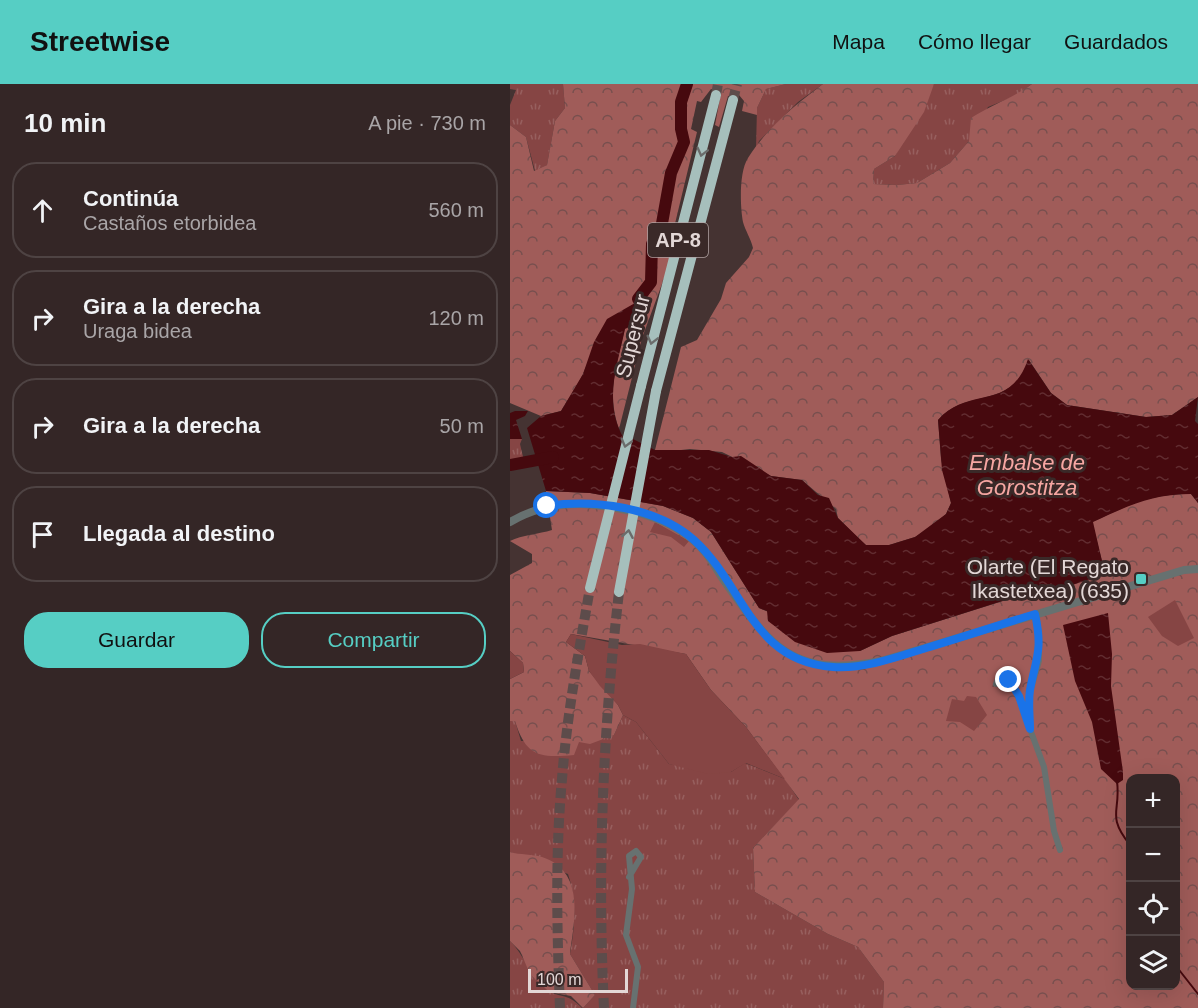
<!DOCTYPE html>
<html lang="es">
<meta charset="utf-8">
<style>
body{margin:0;font-family:Helvetica,sans-serif;background:#3c2e2e;color:#f1f3f6}
.controls{position:absolute;right:18px;bottom:18px;display:grid;overflow:hidden;border-radius:12px;box-shadow:0 6px 24px #0002}
.controls button{width:54px;height:54px;display:grid;place-items:center;padding:0;border:0;border-bottom:2px solid #4e4343;background:#342626;color:#f1f3f6;font:30px sans-serif}
.scale{position:absolute;left:18px;bottom:15px;width:100px;box-sizing:border-box;padding-left:6px;border:3px solid #e3d7d6;border-top:0;font-size:16px;line-height:21px;white-space:nowrap;color:#e3d7d6;-webkit-text-stroke:4px #3a2928;paint-order:stroke}
.stop{position:absolute;width:18px;height:18px;margin:-14px;border:4px solid #1a73e8;border-radius:50%;background:#fff}
.stop.end{background:#1a73e8;border-color:#fff;box-shadow:0 2px 6px #0008}
.list{margin:0;padding:0;list-style:none}
h2{display:flex;justify-content:space-between;align-items:center;height:78px;margin:0;padding:0 24px;font-size:26px}
h2 small{font-size:20px;font-weight:400;color:#a9a5a7}
.list li{display:grid;grid-template-columns:39px 1fr auto;gap:18px;align-items:center;box-sizing:border-box;height:96px;margin:0 12px 12px;padding:0 12px;border:2px solid #4e4343;border-radius:24px}
.list b{display:block;font-size:22px;white-space:nowrap}
.list p{margin:0;font-size:20px;white-space:nowrap;color:#a9a5a7}
.list em{font-size:20px;font-style:normal;color:#a9a5a7}
.actions{display:flex;gap:12px;padding:18px 24px}
.actions a{flex:1;padding:14px 0;border:2px solid #56cec4;border-radius:24px;text-align:center;font-size:21px;color:#56cec4}
.actions .main{background:#56cec4;color:#111}
.icon{flex:none;width:33px;height:33px;fill:none;stroke:currentColor;stroke-width:2;stroke-linecap:round;stroke-linejoin:round}
.map{position:relative;flex:none;width:688px;height:924px;overflow:hidden}
header{display:flex;align-items:center;gap:36px;box-sizing:border-box;height:84px;padding:0 30px;background:#56cec4;color:#111}
header strong{font-size:28px}
nav{display:flex;gap:33px;margin-inline-start:auto;font-size:21px}
main{display:flex}
aside{flex:1;background:#342626}
.map>svg:first-child{display:block}
</style>
<header>
<strong>Streetwise</strong>
<nav><a>Mapa</a><a>Cómo llegar</a><a>Guardados</a></nav>
</header>
<main>
<aside>
<h2>10 min<small>A pie · 730 m</small></h2>
<ul class="list">
<li><svg class="icon" aria-label="ahead" viewBox="0 0 24 24"><path d="M12 20V5M6 11l6-6 6 6"/></svg><div><b>Continúa</b><p>Castaños etorbidea</p></div><em>560 m</em></li>
<li><svg class="icon" aria-label="right" viewBox="0 0 24 24"><path d="M7 20v-9h11M14 6l5 5-5 5"/></svg><div><b>Gira a la derecha</b><p>Uraga bidea</p></div><em>120 m</em></li>
<li><svg class="icon" aria-label="right" viewBox="0 0 24 24"><path d="M7 20v-9h11M14 6l5 5-5 5"/></svg><div><b>Gira a la derecha</b></div><em>50 m</em></li>
<li><svg class="icon" aria-label="arrive" viewBox="0 0 24 24"><path d="M6 21V4h12l-3 4 3 4H6"/></svg><div><b>Llegada al destino</b></div></li>
</ul>
<div class="actions"><a class="main">Guardar</a><a>Compartir</a></div>
</aside>
<div class="map">
<svg width="688" height="924" viewBox="0 0 688 924">
<defs>
<pattern id="grass-tufts" width="24" height="20" patternUnits="userSpaceOnUse" patternTransform="scale(1.5)"><rect width="24" height="20" fill="#864544"/><path d="M3 7l-1-3M5 7V3M7 7l1-3M15 17l-1-3M17 17v-4M19 17l1-3" fill="none" stroke="#975f5e"/></pattern>
<pattern id="forest-crowns" width="20" height="18" patternUnits="userSpaceOnUse" patternTransform="scale(1.5)"><rect width="20" height="18" fill="#a05c59"/><path d="M2 6a3 3 0 1 1 6 0M12 15a3 3 0 1 1 6 0" fill="none" stroke="#774f4e"/></pattern>
<pattern id="water-ripples" width="26" height="14" patternUnits="userSpaceOnUse" patternTransform="scale(1.5)"><rect width="26" height="14" fill="#46090e"/><path d="M2 4q2-2 4 0t4 0M15 11q2-2 4 0t4 0" fill="none" stroke="#612c30"/></pattern>
</defs>
<rect width="100%" height="100%" fill="#453332"/>
<g fill="url(#grass-tufts)">
<polygon points="0,0 53,0 55,24 45,37 37,81 25,87 16,53 0,41 0,21 6,6 0,5"/>
<polygon points="276,0 313,0 288,18 249,57 246,65 247,24 256,5"/>
<polygon points="424,0 522,0 505,12 478,23 459,57 440,79 407,99 387,101 363,100 364,85 385,72"/>
<polygon points="0,355 12,355 10,360 14,377 0,378"/>
<path d="M 113,631 L 126,638 L 159,680 L 221,688 L 235,679 L 275,695 L 289,716 L 243,764 L 245,808 L 318,850 L 348,863 L 374,898 L 373,924 L 73,924 L 85,911 L 60,870 C 65,842 67,817 58,790 L 0,768 L 0,637 L 5,637 L 11,657 L 69,658 L 104,651 Z"/>
<path d="M 0,857 C 15,872 19,891 36,905 C 48,915 56,907 72,924 L 0,924 Z"/>
</g>
<g fill="url(#forest-crowns)" fill-rule="evenodd">
<path d="M 53,0 L 276,0 L 256,5 L 247,24 L 247,31 L 232,27 L 234,17 L 229,11 L 218,12 L 209,43 L 205,41 L 211,9 L 201,5 L 191,18 L 187,17 L 181,45 L 187,48 L 162,152 L 159,181 L 132,254 L 109,345 C 96,308 107,281 115,244 L 123,241 L 125,220 C 85,240 90,253 73,290 C 67,303 58,315 51,327 L 31,332 L 0,319 L 0,41 L 16,53 L 24,87 L 37,81 L 45,37 L 55,24 Z"/>
<path d="M 313,0 L 424,0 L 414,28 L 385,72 L 364,85 L 363,100 L 387,101 L 407,99 L 440,79 L 459,57 L 461,34 C 481,21 503,14 522,0 L 688,0 L 688,313 L 662,331 L 636,333 L 557,321 L 541,309 L 519,276 C 499,328 459,302 428,336 L 431,375 L 441,419 L 436,430 L 419,445 L 405,453 L 379,461 L 356,461 L 350,456 L 328,434 L 326,425 L 292,396 L 261,392 L 212,368 L 180,365 L 162,367 L 145,366 L 171,263 L 187,256 L 211,215 L 216,199 L 239,173 L 243,164 C 241,155 235,146 233,138 C 230,122 229,88 238,74 C 256,45 286,20 313,0 Z"/>
<path d="M 36,407 L 80,409 L 153,422 L 183,434 L 201,448 L 249,524 L 350,567 L 382,552 L 537,503 L 541,508 L 592,491 L 592,477 L 582,438 C 619,421 639,410 681,410 L 688,419 L 688,924 L 373,924 L 374,898 L 348,863 L 318,850 L 245,808 L 243,764 L 289,715 L 236,643 L 201,606 L 176,570 L 61,550 L 56,558 L 75,572 L 79,587 L 108,621 L 113,631 L 104,651 L 80,660 L 69,658 L 64,671 C 30,674 16,673 5,637 L 0,637 L 0,595 L 14,588 L 13,579 L 0,567 L 0,491 L 22,479 L 22,470 L 0,457 C 12,451 29,450 42,446 ZM 620,694 L 666,694 L 666,902 L 620,902 Z"/>
<path d="M 0,768 C 10,771 22,770 32,773 C 75,787 65,835 60,870 L 85,911 L 73,924 L 61,912 L 39,908 L 20,890 L 10,867 L 0,857 Z"/>
</g>
<g fill="#864544">
<polygon points="145,438 179,457 174,463 161,453 140,448"/>
<polygon points="665,516 684,554 668,562 652,552 638,533"/>
<polygon points="61,550 112,561 130,560 176,570 201,606 236,643 275,695 236,679 221,688 198,690 159,680 126,638 113,631 108,621 90,602 79,587 75,572 56,558"/>
<polygon points="0,567 13,579 14,588 0,595"/>
<polygon points="457,612 466,613 477,631 464,647 450,638 436,637 442,615 454,617"/>
</g>
<g fill="url(#water-ripples)">
<path d="M 125,219 L 123,241 L 115,245 C 107,283 93,318 114,355 L 123,355 L 145,366 L 199,366 L 222,373 L 231,372 L 261,392 L 292,396 L 308,411 L 319,414 L 328,434 L 356,461 L 379,461 L 405,453 L 436,430 L 441,419 L 432,386 L 428,336 C 459,301 500,329 518,275 L 541,309 L 557,321 L 636,333 L 662,331 L 688,313 L 685,337 L 688,340 L 688,419 L 681,410 C 641,410 618,422 583,438 L 592,477 L 592,491 L 541,508 L 536,503 L 382,552 L 350,567 L 317,569 L 285,558 L 258,537 L 257,527 L 249,524 L 201,448 L 183,434 L 153,422 L 80,409 L 36,407 L 17,344 L 31,332 L 51,327 L 73,290 L 84,258 L 97,235 Z"/>
<polygon points="5,327 18,327 15,332 6,336 12,355 0,355 0,329"/>
<polygon points="598,529 602,570 601,602 613,688 613,696 607,700 591,685 582,638 565,597 553,541"/>
</g>
<g fill="none" stroke-linecap="round" stroke-linejoin="round">
<g stroke="#46090e" stroke-width="2">
<path d="M 607,697 C 611,728 596,731 620,761"/>
<polyline points="666,882 688,910"/>
</g>
<g stroke="#46090e" stroke-width="12">
<polyline points="128,215 141,198 142,160 151,145 161,89 174,58 171,45 171,18 177,0"/>
<polyline points="0,381 43,373"/>
</g>
<g stroke="#5d4c4b" stroke-width="10" stroke-dasharray="10 5" stroke-linecap="butt">
<polyline points="206,11 208,0"/>
<polyline points="223,16 227,0"/>
<path d="M 50,924 C 47,848 45,770 52,695 C 57,630 69,567 80,504"/>
<path d="M 94,924 C 87,784 93,647 109,508"/>
</g>
<g stroke="#677170" stroke-width="6">
<polyline points="526,530 529,550 529,577 520,608 520,645 534,683 544,747 550,766"/>
<polyline points="486,600 488,595 499,596 509,612 518,639"/>
<polyline points="119,793 131,773 126,767 119,772 122,805 116,851 128,883 123,924"/>
</g>
<path stroke="#677170" stroke-width="8" d="M 0,438 C 29,421 60,417 93,422 C 124,426 157,434 182,455 C 196,466 205,483 215,498 C 262,565 284,594 371,577 L 674,486 L 688,485"/>
<g stroke="#a6bfbc" stroke-width="10">
<polyline points="131,302 206,11"/>
<polyline points="146,307 223,16"/>
</g>
<g stroke="#a6bfbc" stroke-width="10">
<polyline points="80,504 131,302"/>
<polyline points="109,508 146,307"/>
</g>
</g>
<defs><path id="oneway-chevron" d="M-2-3.5L2.5 0L-2 3.5" fill="none" stroke-width="1.6" stroke-linecap="round" stroke-linejoin="round" transform="scale(1.5)"/></defs>
<g stroke="#6b6c6b">
<use href="#oneway-chevron" transform="translate(192 68) rotate(104)"/>
<use href="#oneway-chevron" transform="translate(142 256) rotate(104)"/>
<use href="#oneway-chevron" transform="translate(116 359) rotate(105)"/>
<use href="#oneway-chevron" transform="translate(118 450) rotate(-80)"/>
</g>
<g fill="none" stroke-linecap="round" stroke-linejoin="round">
<path stroke="#1a73e8" stroke-width="8" d="M 37,422 C 84,415 147,423 184,456 C 235,502 241,577 323,583 C 355,585 387,573 416,564 C 453,553 489,541 525,530 C 533,566 526,574 520,606 C 518,619 520,633 520,645 L 509,612 L 499,596"/>
</g>
<rect fill="#56cec4" stroke="#3a2928" stroke-width="2" x="625" y="489" width="12" height="12" rx="3"/>
<g text-anchor="middle" stroke-width="6" stroke-linejoin="round" paint-order="stroke">
<rect fill="#3a2928" stroke="#b0a3a2" stroke-width="1.5" x="138" y="139" width="60" height="34" rx="4.5"/>
<g font-size="20" font-weight="bold" fill="#e3d7d6">
<text x="168" y="163">AP-8</text>
</g>
<g font-size="21" fill="#e3d7d6" stroke="#3a2928">
<text transform="translate(123 252) rotate(-76)" y="7">Supersur</text>
</g>
<g font-size="21" fill="#e3d7d6" stroke="#3a2928" text-anchor="end">
<text x="619" y="490">Olarte (El Regato<tspan x="619" dy="24">Ikastetxea) (635)</tspan></text>
</g>
<g font-size="22" font-style="italic" fill="#f6a6a2" stroke="#3a2928">
<text x="517" y="386">Embalse de<tspan x="517" dy="25">Gorostitza</tspan></text>
</g>
</g>
</svg>
<div class="controls">
<button>+</button>
<button>−</button>
<button><svg class="icon" aria-label="locate" viewBox="0 0 24 24"><circle cx="12" cy="12" r="6"/><path d="M12 2v4M12 18v4M2 12h4M18 12h4"/></svg></button>
<button><svg class="icon" aria-label="layers" viewBox="0 0 24 24"><path d="M12 4l9 5-9 5-9-5zM3 14l9 5 9-5"/></svg></button>
</div>
<div class="scale">100 m</div>
<div class="stop" style="left:37px;top:422px"></div>
<div class="stop end" style="left:499px;top:596px"></div>
</div>
</main>
